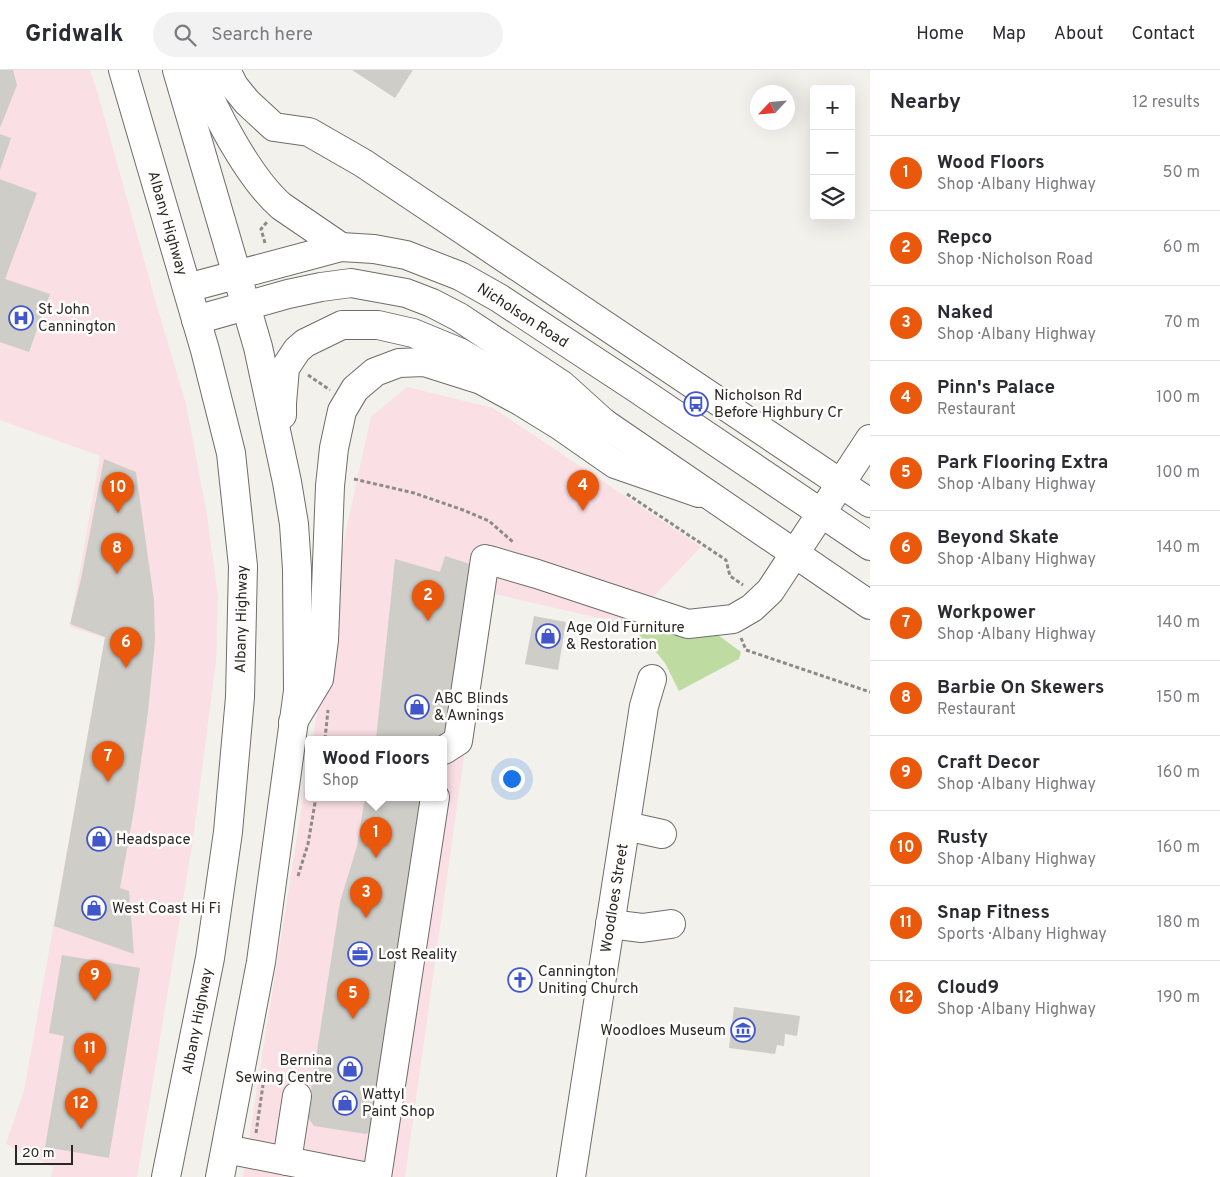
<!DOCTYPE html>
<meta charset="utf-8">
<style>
body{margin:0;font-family:Overpass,sans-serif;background:#f2f2f3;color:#2b2b33}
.controls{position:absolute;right:15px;top:15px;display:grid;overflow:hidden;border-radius:5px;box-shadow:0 5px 20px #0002}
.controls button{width:45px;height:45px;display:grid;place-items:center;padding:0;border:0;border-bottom:1px solid #e1e1e2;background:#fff;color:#2b2b33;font:25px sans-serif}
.compass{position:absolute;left:750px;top:15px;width:45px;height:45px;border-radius:50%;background:#fff;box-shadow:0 5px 20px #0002;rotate:244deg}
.scale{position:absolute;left:15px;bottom:12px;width:58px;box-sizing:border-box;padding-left:5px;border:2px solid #292827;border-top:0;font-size:14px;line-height:18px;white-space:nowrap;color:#292827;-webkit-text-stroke:4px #fffefc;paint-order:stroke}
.you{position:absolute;left:511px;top:708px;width:18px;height:18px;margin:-12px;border:4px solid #fff;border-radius:50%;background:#1a73e8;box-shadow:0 0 0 8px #1a73e833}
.badge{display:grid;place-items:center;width:32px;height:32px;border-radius:50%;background:#ea580c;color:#fff;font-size:16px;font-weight:700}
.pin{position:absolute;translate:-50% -41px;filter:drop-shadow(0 1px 2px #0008)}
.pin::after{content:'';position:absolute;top:26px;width:18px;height:15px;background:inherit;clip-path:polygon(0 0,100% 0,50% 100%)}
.popup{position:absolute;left:305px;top:666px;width:142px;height:65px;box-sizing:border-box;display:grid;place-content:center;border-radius:5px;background:#fff;filter:drop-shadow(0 1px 4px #0005);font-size:16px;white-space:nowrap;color:#7c7c81}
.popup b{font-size:19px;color:#2b2b33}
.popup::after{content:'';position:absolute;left:50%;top:100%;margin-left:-10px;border:10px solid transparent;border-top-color:#fff}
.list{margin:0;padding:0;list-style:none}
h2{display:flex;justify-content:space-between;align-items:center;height:65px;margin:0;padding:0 20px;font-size:21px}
h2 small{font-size:16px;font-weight:400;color:#7c7c81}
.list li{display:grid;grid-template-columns:32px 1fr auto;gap:15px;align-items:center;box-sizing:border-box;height:75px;padding:0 20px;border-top:1px solid #e1e1e2}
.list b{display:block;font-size:19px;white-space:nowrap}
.list p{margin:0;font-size:16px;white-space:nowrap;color:#7c7c81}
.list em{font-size:16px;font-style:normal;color:#7c7c81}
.icon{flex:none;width:28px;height:28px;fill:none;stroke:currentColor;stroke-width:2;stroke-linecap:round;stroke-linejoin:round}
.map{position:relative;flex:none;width:870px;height:1107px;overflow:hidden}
header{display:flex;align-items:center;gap:30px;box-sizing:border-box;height:70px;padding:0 25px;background:#fff;border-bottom:1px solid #e1e1e2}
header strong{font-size:24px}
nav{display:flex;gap:28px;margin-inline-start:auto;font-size:18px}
.search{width:350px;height:45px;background:#f2f2f3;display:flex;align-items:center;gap:12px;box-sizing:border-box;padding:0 18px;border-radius:28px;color:#7c7c81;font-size:19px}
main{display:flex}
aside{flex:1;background:#fff}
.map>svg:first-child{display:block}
</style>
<header>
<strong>Gridwalk</strong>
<div class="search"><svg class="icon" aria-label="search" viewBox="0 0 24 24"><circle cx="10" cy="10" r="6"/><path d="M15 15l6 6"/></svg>Search here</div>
<nav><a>Home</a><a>Map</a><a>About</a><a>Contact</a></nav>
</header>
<main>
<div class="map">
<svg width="870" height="1107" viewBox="0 0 870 1107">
<rect width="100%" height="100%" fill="#f3f1ec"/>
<g fill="#fadfe5">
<polygon points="0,0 90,0 97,21 156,233 186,334 207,445 218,527 216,591 193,769 137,1107 51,1107 53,1097 6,1074 24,1021 105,568 70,557 100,386 0,350"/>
<polygon points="407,317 493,338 701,477 625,556 599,548 487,522 405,1107 243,1107 308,698 308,727 444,727 444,669 313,669 345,465 371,347"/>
</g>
<polygon fill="#bedca1" points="641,546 680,560 718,565 741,582 739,589 679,621 665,593 652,577 638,575"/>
<g fill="#cfcdc8">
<polygon points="0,0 13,0 17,15 0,58"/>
<polygon points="352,0 413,0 395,28"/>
<polygon points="0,64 11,68 0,100"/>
<polygon points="0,109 37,123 5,209 50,224 29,282 0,272"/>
<polygon points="104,389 136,402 154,530 155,571 148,642 134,740 120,818 129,821 134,884 54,856 105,567 70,554 81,509"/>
<polygon points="445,486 476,496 451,664 443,669 376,669 395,489 440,502"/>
<polygon points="534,546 566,552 558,600 525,594"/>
<polygon points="365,727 427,727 376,1057 366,1064 314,1056 307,1046 340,832 357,776"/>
<polygon points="62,885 140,898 109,1088 45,1077 64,966 49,963"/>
<polygon points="734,937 800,946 797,966 785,964 784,976 777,975 775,984 729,978"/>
</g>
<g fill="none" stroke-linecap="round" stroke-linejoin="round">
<g stroke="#6f6d69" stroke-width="30">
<g id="minor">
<polyline points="226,0 234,16 247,32 274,57 309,62 363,93 870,433"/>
<polyline points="489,490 537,504 688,554 733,549 752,538 770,521 870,369"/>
<polyline points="293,652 319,609 324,570 330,416 334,378 342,341 355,319 375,302 399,293 424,292 481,310 520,331 559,355 615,394 699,423"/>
<polyline points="444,680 458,671 485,489"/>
<polyline points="626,756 662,764"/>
<polyline points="610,854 642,858 671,854"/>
<polyline points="226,1079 368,1107"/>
<polyline points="287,1091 297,1026"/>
<polyline points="377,1107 435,727"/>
<polyline points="571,1107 644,636 652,609"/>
</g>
</g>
<g stroke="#6f6d69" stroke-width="30">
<g id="major">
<polyline points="187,218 341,177 374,179 406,185 460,206 499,228 636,318 870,476"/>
<polyline points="196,250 288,224 321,217 351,213 406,223 432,233 459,247 562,315 604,353 870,535"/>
</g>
</g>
<g stroke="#6f6d69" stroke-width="30">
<g id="highway">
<polyline points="123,0 205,280 231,383 243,496 240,627 228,762 210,888 166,1107"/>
<polyline points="177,0 258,277 287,412 294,454 297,499 298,621 261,892 220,1107"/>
<path d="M 199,0 C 212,40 250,109 281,136 L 341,177"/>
<polyline points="282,345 282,333 285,298 297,280 305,273 342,255 378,255 413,263 459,282 550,334 604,353"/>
</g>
</g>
<g stroke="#8c8b88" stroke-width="3" stroke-dasharray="4 2.5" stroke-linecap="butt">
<polyline points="265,173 261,159 267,152"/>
<polyline points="308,305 330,320"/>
<polyline points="354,409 414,423 463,440 489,451 513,472"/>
<polyline points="627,424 726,490 730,506 743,515"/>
<polyline points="741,568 746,580 870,622"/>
<polyline points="325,669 328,640"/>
<polyline points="298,806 308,774 316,727"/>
<polyline points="256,1063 263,1015"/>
</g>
<use href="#minor" stroke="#fff" stroke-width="28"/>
<use href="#major" stroke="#fff" stroke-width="28"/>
<use href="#highway" stroke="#fff" stroke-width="28"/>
</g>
<defs>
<g id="hospital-ring" transform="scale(1.25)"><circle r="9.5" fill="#fffefc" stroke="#4156c9" stroke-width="1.5"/><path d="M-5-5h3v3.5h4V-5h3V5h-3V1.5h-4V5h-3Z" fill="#4156c9"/></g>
<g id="bus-ring" transform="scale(1.25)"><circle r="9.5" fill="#fffefc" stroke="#4156c9" stroke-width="1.5"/><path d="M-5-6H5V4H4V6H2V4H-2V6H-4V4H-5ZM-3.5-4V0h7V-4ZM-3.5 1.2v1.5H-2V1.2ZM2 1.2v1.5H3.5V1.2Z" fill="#4156c9"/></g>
<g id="shop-ring" transform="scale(1.25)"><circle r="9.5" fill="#fffefc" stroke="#4156c9" stroke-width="1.5"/><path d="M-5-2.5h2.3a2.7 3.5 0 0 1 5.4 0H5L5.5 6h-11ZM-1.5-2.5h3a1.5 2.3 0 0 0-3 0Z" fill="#4156c9"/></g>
<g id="office-ring" transform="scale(1.25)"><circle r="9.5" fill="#fffefc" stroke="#4156c9" stroke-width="1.5"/><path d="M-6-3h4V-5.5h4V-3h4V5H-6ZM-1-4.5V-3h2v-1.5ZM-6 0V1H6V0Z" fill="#4156c9"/></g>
<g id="church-ring" transform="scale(1.25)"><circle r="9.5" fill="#fffefc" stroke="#4156c9" stroke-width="1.5"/><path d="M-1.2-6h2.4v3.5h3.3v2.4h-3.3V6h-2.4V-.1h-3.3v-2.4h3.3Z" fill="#4156c9"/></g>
<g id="museum-ring" transform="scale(1.25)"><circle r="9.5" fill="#fffefc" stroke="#4156c9" stroke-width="1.5"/><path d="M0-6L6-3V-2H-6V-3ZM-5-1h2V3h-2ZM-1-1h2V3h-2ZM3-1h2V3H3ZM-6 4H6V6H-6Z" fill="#4156c9"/></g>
</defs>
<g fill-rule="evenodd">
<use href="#hospital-ring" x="21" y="248"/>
<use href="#bus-ring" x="696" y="334"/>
<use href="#shop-ring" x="548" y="566"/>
<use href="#shop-ring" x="417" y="637"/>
<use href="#shop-ring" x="99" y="769"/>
<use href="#shop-ring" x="94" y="838"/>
<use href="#office-ring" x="360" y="884"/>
<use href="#church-ring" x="520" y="910"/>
<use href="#museum-ring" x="743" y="960"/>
<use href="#shop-ring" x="350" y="999"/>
<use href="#shop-ring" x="345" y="1033"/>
</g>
<g text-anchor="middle" stroke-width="5" stroke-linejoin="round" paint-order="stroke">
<g font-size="15" fill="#292827" stroke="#fffefc">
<text transform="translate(168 153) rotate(74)" y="5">Albany Highway</text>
<text transform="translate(523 245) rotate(33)" y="5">Nicholson Road</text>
<text transform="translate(241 549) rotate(-89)" y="5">Albany Highway</text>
<text transform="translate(614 828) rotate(-81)" y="5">Woodloes Street</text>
<text transform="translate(197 951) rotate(-79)" y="5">Albany Highway</text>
</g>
<g font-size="15" fill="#292827" stroke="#fffefc" text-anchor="start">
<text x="38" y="244">St John<tspan x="38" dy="17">Cannington</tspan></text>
<text x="714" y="330">Nicholson Rd<tspan x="714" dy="17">Before Highbury Cr</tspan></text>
<text x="566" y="562">Age Old Furniture<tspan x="566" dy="17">&amp; Restoration</tspan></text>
<text x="434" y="633">ABC Blinds<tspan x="434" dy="17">&amp; Awnings</tspan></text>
<text x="116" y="774">Headspace</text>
<text x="112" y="843">West Coast Hi Fi</text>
<text x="378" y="889">Lost Reality</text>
<text x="538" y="906">Cannington<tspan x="538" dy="17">Uniting Church</tspan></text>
<text x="726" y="965" text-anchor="end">Woodloes Museum</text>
<text x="332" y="995" text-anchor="end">Bernina<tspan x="332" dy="17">Sewing Centre</tspan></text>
<text x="362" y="1029">Wattyl<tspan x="362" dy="17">Paint Shop</tspan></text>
</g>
</g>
</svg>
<div class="controls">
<button>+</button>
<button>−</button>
<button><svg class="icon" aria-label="layers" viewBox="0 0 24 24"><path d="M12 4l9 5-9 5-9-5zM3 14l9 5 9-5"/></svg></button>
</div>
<svg class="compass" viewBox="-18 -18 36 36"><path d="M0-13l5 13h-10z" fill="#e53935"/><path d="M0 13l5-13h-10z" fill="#7c7c81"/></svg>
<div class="scale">20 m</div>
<div class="you"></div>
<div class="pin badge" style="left:376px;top:788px">1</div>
<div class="popup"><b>Wood Floors</b>Shop</div>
<div class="pin badge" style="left:428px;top:551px">2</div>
<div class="pin badge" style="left:366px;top:848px">3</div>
<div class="pin badge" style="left:583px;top:441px">4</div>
<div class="pin badge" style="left:353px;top:949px">5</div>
<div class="pin badge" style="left:126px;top:598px">6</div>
<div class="pin badge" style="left:108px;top:712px">7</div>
<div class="pin badge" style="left:117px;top:504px">8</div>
<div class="pin badge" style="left:95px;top:931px">9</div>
<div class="pin badge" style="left:118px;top:443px">10</div>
<div class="pin badge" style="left:90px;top:1004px">11</div>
<div class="pin badge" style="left:81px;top:1059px">12</div>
</div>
<aside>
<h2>Nearby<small>12 results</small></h2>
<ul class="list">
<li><span class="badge">1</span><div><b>Wood Floors</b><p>Shop · Albany Highway</p></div><em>50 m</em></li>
<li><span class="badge">2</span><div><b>Repco</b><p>Shop · Nicholson Road</p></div><em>60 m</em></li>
<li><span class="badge">3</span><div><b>Naked</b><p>Shop · Albany Highway</p></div><em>70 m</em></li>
<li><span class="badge">4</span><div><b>Pinn's Palace</b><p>Restaurant</p></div><em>100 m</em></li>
<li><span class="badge">5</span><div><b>Park Flooring Extra</b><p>Shop · Albany Highway</p></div><em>100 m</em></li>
<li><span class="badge">6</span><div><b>Beyond Skate</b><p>Shop · Albany Highway</p></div><em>140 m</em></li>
<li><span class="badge">7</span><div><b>Workpower</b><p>Shop · Albany Highway</p></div><em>140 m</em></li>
<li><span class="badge">8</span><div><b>Barbie On Skewers</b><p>Restaurant</p></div><em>150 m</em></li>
<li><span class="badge">9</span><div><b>Craft Decor</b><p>Shop · Albany Highway</p></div><em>160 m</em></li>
<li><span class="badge">10</span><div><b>Rusty</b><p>Shop · Albany Highway</p></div><em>160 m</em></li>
<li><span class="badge">11</span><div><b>Snap Fitness</b><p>Sports · Albany Highway</p></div><em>180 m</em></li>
<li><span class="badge">12</span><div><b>Cloud9</b><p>Shop · Albany Highway</p></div><em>190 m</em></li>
</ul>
</aside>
</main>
